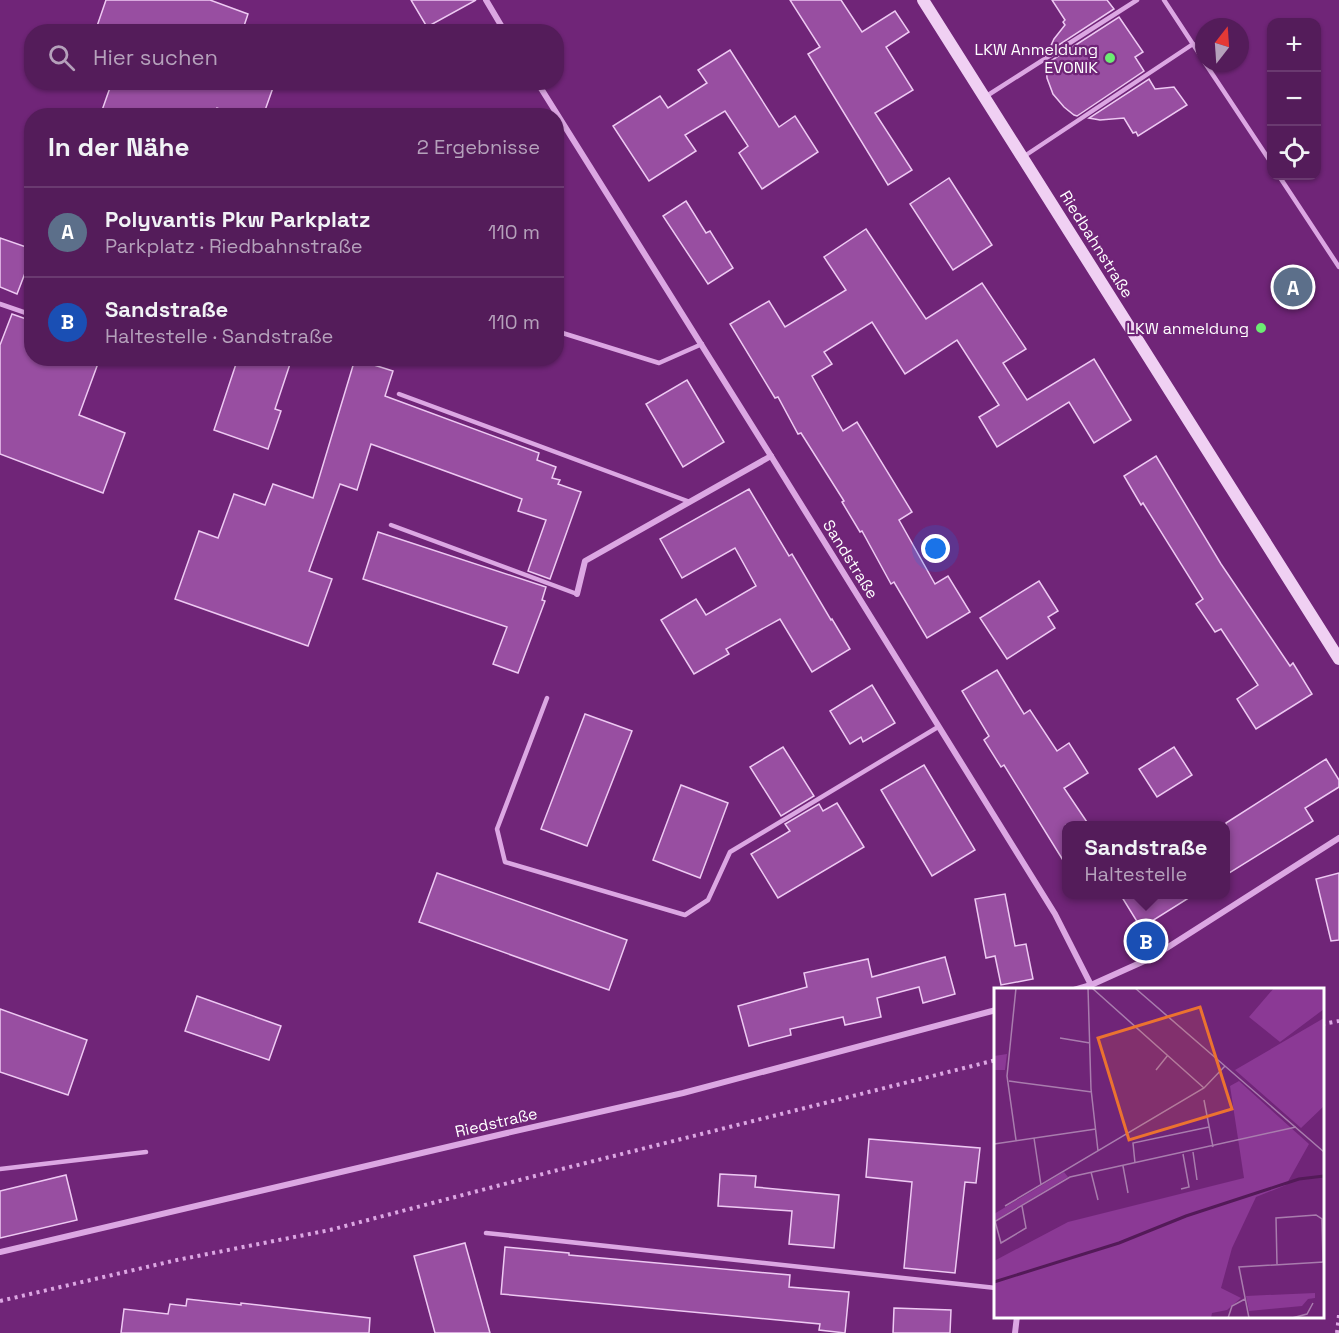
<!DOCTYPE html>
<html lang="de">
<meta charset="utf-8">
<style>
body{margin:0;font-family:"Space Grotesk",sans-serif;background:#5d2963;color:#f1f3f6}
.controls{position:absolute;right:18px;top:18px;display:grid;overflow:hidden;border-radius:12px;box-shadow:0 2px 4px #0004}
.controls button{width:54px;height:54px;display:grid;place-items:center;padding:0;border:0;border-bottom:2px solid #6a3a70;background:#541c5a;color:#f1f3f6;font:30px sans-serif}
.compass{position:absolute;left:1195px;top:18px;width:54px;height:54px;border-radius:50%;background:#541c5a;box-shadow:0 2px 4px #0004;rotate:17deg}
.you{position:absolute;left:936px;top:549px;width:21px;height:21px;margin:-15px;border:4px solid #fff;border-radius:50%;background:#1a73e8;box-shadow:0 0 0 9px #1a73e833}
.badge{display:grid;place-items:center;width:39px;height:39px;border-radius:50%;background:#90b9f0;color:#fff;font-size:20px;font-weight:700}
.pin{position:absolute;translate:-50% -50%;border:3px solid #fff;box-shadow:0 2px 6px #0006}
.popup{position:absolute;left:1062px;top:821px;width:168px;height:78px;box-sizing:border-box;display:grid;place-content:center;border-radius:12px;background:#541c5a;filter:drop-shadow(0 2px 4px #0005);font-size:20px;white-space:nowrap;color:#b5a1bb}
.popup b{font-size:22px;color:#f1f3f6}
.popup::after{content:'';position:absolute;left:50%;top:100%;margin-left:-12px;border:12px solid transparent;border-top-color:#541c5a}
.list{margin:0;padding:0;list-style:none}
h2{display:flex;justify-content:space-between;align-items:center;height:78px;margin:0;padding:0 24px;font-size:26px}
h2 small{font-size:20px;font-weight:400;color:#b5a1bb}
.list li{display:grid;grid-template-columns:39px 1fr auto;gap:18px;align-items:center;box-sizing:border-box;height:90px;padding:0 24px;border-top:2px solid #6a3a70}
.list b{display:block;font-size:22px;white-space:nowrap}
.list p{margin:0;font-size:20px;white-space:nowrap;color:#b5a1bb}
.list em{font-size:20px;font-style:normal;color:#b5a1bb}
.icon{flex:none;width:33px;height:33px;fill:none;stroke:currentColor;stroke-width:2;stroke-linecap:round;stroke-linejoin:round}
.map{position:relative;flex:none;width:1339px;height:1333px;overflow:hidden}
.search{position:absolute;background:#541c5a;box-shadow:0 2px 4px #0004;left:24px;top:24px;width:540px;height:66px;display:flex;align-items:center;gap:15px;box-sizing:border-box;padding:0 21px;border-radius:24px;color:#b5a1bb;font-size:22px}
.panel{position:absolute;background:#541c5a;box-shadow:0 2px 4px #0004;left:24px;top:108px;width:540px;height:258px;border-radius:24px}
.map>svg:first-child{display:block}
</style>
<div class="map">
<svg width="1339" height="1333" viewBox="0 0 1339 1333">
<rect width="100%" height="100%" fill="#702578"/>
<g fill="#984ea1" stroke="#eec9f3" stroke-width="1.5">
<polygon points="106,0 210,0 248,14 242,32 95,32"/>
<polygon points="411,0 476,0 427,27"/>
<polygon points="790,0 841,0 862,32 895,11 909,32 886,47 913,90 875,113 912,170 888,185 808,54 820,47"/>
<polygon points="1052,0 1107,0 1114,9 1048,52 1054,39 1065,25 1063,22 1065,20"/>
<polygon points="1119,17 1143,52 1135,57 1144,71 1077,116 1074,115 1064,107 1053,94 1047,78 1046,64"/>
<polygon points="730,50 779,127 795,116 818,152 762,189 739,153 748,146 725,111 685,135 696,151 649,181 613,126 660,96 668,108 707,83 698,70"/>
<polygon points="1149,79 1155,89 1174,87 1187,105 1138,136 1136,132 1133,133 1124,118 1100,120 1089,118"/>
<polygon points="112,82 275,82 263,116 238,116 217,108 216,116 100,116"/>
<polygon points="949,178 992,245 953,270 910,204"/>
<polygon points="686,201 706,233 710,231 733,268 708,284 663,216"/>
<polygon points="866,229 926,319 982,283 1026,349 1003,363 1027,400 1094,359 1131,420 1094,443 1069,402 997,447 979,417 999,405 957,340 905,374 872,322 824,352 832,364 812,376 843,431 857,422 912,512 899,520 935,584 948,576 970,612 927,638 894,582 891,584 862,531 860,532 842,502 844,501 801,433 798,434 778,397 775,398 730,324 769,301 785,327 846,290 824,257"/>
<polygon points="0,238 32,249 32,255 17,294 0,287"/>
<polygon points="12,314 32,321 32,358 100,358 79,415 125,433 103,493 0,454 0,345"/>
<polygon points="238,358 292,358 275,409 281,411 268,449 214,430"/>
<polygon points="355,359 393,371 385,396 539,453 537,460 556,467 552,478 560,480 558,484 581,492 550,579 528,571 546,520 518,511 522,499 371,444 357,490 340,484 309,571 332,579 308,646 175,599 199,531 218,538 234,494 265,505 273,484 313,498"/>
<polygon points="687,380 724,442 683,467 646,404"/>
<polygon points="1156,456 1221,564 1290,666 1293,663 1312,694 1256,729 1237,699 1258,685 1221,629 1215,632 1196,604 1203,599 1143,503 1141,505 1124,476"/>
<polygon points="749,489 789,556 792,554 831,620 832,619 850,649 812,672 780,619 726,649 729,654 694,674 661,620 696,599 706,615 756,586 735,548 682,578 660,539"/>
<polygon points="378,532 546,587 542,600 545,601 518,673 493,664 507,627 363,579"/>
<polygon points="1039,581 1058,611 1048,617 1055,628 1007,659 980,618"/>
<polygon points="997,670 1024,714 1030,710 1057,751 1069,743 1088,773 1064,788 1089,825 1066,825 1066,865 1004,765 1001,767 984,740 989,736 962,691"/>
<polygon points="872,685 895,723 863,742 861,737 850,744 830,711"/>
<polygon points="585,714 632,731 587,846 541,829"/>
<polygon points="783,747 814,796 781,816 750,767"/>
<polygon points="1174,747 1192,775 1157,797 1139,769"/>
<polygon points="1326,759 1339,780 1339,787 1305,808 1313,821 1226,875 1226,823"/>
<polygon points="924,765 975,850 932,876 881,790"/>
<polygon points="681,785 728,803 700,878 653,860"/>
<polygon points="837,803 864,847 778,898 751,854 790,831 785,824 819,804 823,811"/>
<polygon points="437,873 627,940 609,990 419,922"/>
<polygon points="1339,873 1339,940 1331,941 1316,879"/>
<polygon points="1005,894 1015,946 1026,944 1033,979 1001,985 995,956 986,958 975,899"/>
<polygon points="1120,894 1195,894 1141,928"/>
<polygon points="945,957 955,994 923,1003 919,987 877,998 881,1017 845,1025 843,1017 790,1029 791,1035 749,1046 738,1006 807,987 804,973 868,959 872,977"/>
<polygon points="197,996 281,1026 269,1060 185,1031"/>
<polygon points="0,1009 87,1040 68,1095 0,1072"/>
<polygon points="869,1139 980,1148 976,1183 965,1182 955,1273 904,1268 912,1182 866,1177"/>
<polygon points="720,1174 756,1176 755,1187 839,1195 834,1248 789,1244 792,1211 718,1206"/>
<polygon points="66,1175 77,1220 0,1238 0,1191"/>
<polygon points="465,1243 490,1333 435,1333 414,1256"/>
<polygon points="505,1247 569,1253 569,1255 790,1275 789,1287 849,1292 845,1333 819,1330 820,1324 501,1294"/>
<polygon points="187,1299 241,1305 241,1303 370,1318 369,1333 121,1333 124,1309 168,1314 170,1304 186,1306"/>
<polygon points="894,1308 951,1310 950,1333 893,1333"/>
</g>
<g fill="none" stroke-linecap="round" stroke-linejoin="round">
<g stroke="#dca7e3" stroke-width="4" stroke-dasharray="3 4.5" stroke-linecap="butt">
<polyline points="1322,1024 1339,1021"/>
<polyline points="0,1301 177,1260 330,1230 550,1172 996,1060"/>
<polyline points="1337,1333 1339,1315"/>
</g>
<g stroke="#dca7e3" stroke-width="4.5">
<polyline points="1164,0 1204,61"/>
<polyline points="1205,63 1272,164"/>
<polyline points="985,97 1137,0"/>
<polyline points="1023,157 1193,44"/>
<polyline points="1279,176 1339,267"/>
<polyline points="0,304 32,315"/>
<polyline points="556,331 659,363 702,344"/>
<polyline points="399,394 690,502"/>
<polyline points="391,525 577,594"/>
<polyline points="547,698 497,829 505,862 685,915 708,900 730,852 938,727"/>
<polyline points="0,1169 146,1152"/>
<polyline points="486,1233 996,1288"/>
</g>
<g stroke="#dca7e3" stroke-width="6">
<polyline points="486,0 505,32"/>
<polyline points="537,82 771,456 1055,914 1091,985"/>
<polyline points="577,594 585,561 771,456"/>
<polyline points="1074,990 1091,985 1151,958 1339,838"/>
<polyline points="0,1252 507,1133 683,1093 996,1010"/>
<polyline points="1015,1333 1017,1316"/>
</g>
<polyline stroke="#f0d0f3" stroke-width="12" points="923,0 1339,659"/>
</g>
<g fill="#6cec73" stroke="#702578" stroke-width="2">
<circle cx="1110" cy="58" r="6"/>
<circle cx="1261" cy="328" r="6"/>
</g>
<g text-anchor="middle" stroke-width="4.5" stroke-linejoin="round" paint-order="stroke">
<g font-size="16" fill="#fff" stroke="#702578" text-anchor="end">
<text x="1098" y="55">LKW Anmeldung<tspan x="1098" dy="18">EVONIK</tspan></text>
<text x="1249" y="334">LKW anmeldung</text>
</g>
<g font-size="16" fill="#fff" stroke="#702578">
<text transform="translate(1097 244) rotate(58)" y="6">Riedbahnstraße</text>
<text transform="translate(851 559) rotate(58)" y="6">Sandstraße</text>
<text transform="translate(496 1122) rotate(-13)" y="6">Riedstraße</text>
</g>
</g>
<g transform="translate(994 988)">
<rect width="330" height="330" fill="#702578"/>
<path d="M 280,0 L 330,0 L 330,21 L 286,54 L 255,29 ZM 330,30 L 330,118 L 307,140 L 241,82 ZM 13,66 L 11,82 L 0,82 L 0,68 ZM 245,93 L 315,156 L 292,197 L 262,209 L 238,260 L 227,300 L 247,310 L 233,322 L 218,325 L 217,330 L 0,330 L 0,273 L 74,234 L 250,190 L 236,98 ZM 70,184 L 74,189 L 0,233 L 0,226 ZM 321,305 L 321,310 L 314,311 L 308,318 L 255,323 L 252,308 Z" fill="#8b3995"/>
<path fill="none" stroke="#531a58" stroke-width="3" d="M 0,294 L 125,255 L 192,228 L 305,191 L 330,188"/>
<path fill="none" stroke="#a97cae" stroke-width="1.5" d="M 94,0 L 97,101 L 104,163M 98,0 L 210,100M 141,0 L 330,164M 66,50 L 96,55M 162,82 L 174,67M 15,93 L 98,104M 210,112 L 219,159M 40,150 L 47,197M 22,152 L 13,88 L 22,0M 0,156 L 102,141M 199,164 L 203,192M 141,175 L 139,155 L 215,139M 129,178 L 134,205M 97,184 L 104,212M 187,201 L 195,199 L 189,166M 11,218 L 210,100 L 231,78M 1,233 L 7,255 L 32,240 L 28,218M 0,234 L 76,189 L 302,139M 283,276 L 282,230 L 322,227 L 328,231 L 329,274M 234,330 L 238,318 L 251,311M 255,330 L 245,279 L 330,274M 298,330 L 313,326 L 319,315"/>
<path fill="#eb7230" fill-opacity="0.15" stroke="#eb7230" stroke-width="3" d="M 206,19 L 238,121 L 135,152 L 104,50 Z"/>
<rect width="330" height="330" fill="none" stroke="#fff" stroke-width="3"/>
</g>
</svg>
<div class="controls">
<button>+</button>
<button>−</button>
<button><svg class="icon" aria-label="locate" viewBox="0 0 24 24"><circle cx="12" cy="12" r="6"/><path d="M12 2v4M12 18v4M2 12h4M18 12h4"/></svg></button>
</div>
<svg class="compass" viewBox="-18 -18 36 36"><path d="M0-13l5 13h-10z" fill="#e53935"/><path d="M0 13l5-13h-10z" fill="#b5a1bb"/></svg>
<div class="you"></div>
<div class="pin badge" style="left:1293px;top:287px;background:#5c6f8a">A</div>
<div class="pin badge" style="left:1146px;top:941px;background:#1a4fb4">B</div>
<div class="popup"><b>Sandstraße</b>Haltestelle</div>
<div class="search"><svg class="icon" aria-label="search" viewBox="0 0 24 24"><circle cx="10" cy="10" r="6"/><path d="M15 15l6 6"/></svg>Hier suchen</div>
<section class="panel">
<h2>In der Nähe<small>2 Ergebnisse</small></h2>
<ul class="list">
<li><span class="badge" style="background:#5c6f8a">A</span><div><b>Polyvantis Pkw Parkplatz</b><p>Parkplatz · Riedbahnstraße</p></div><em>110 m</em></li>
<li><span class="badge" style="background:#1a4fb4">B</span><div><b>Sandstraße</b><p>Haltestelle · Sandstraße</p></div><em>110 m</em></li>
</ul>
</section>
</div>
